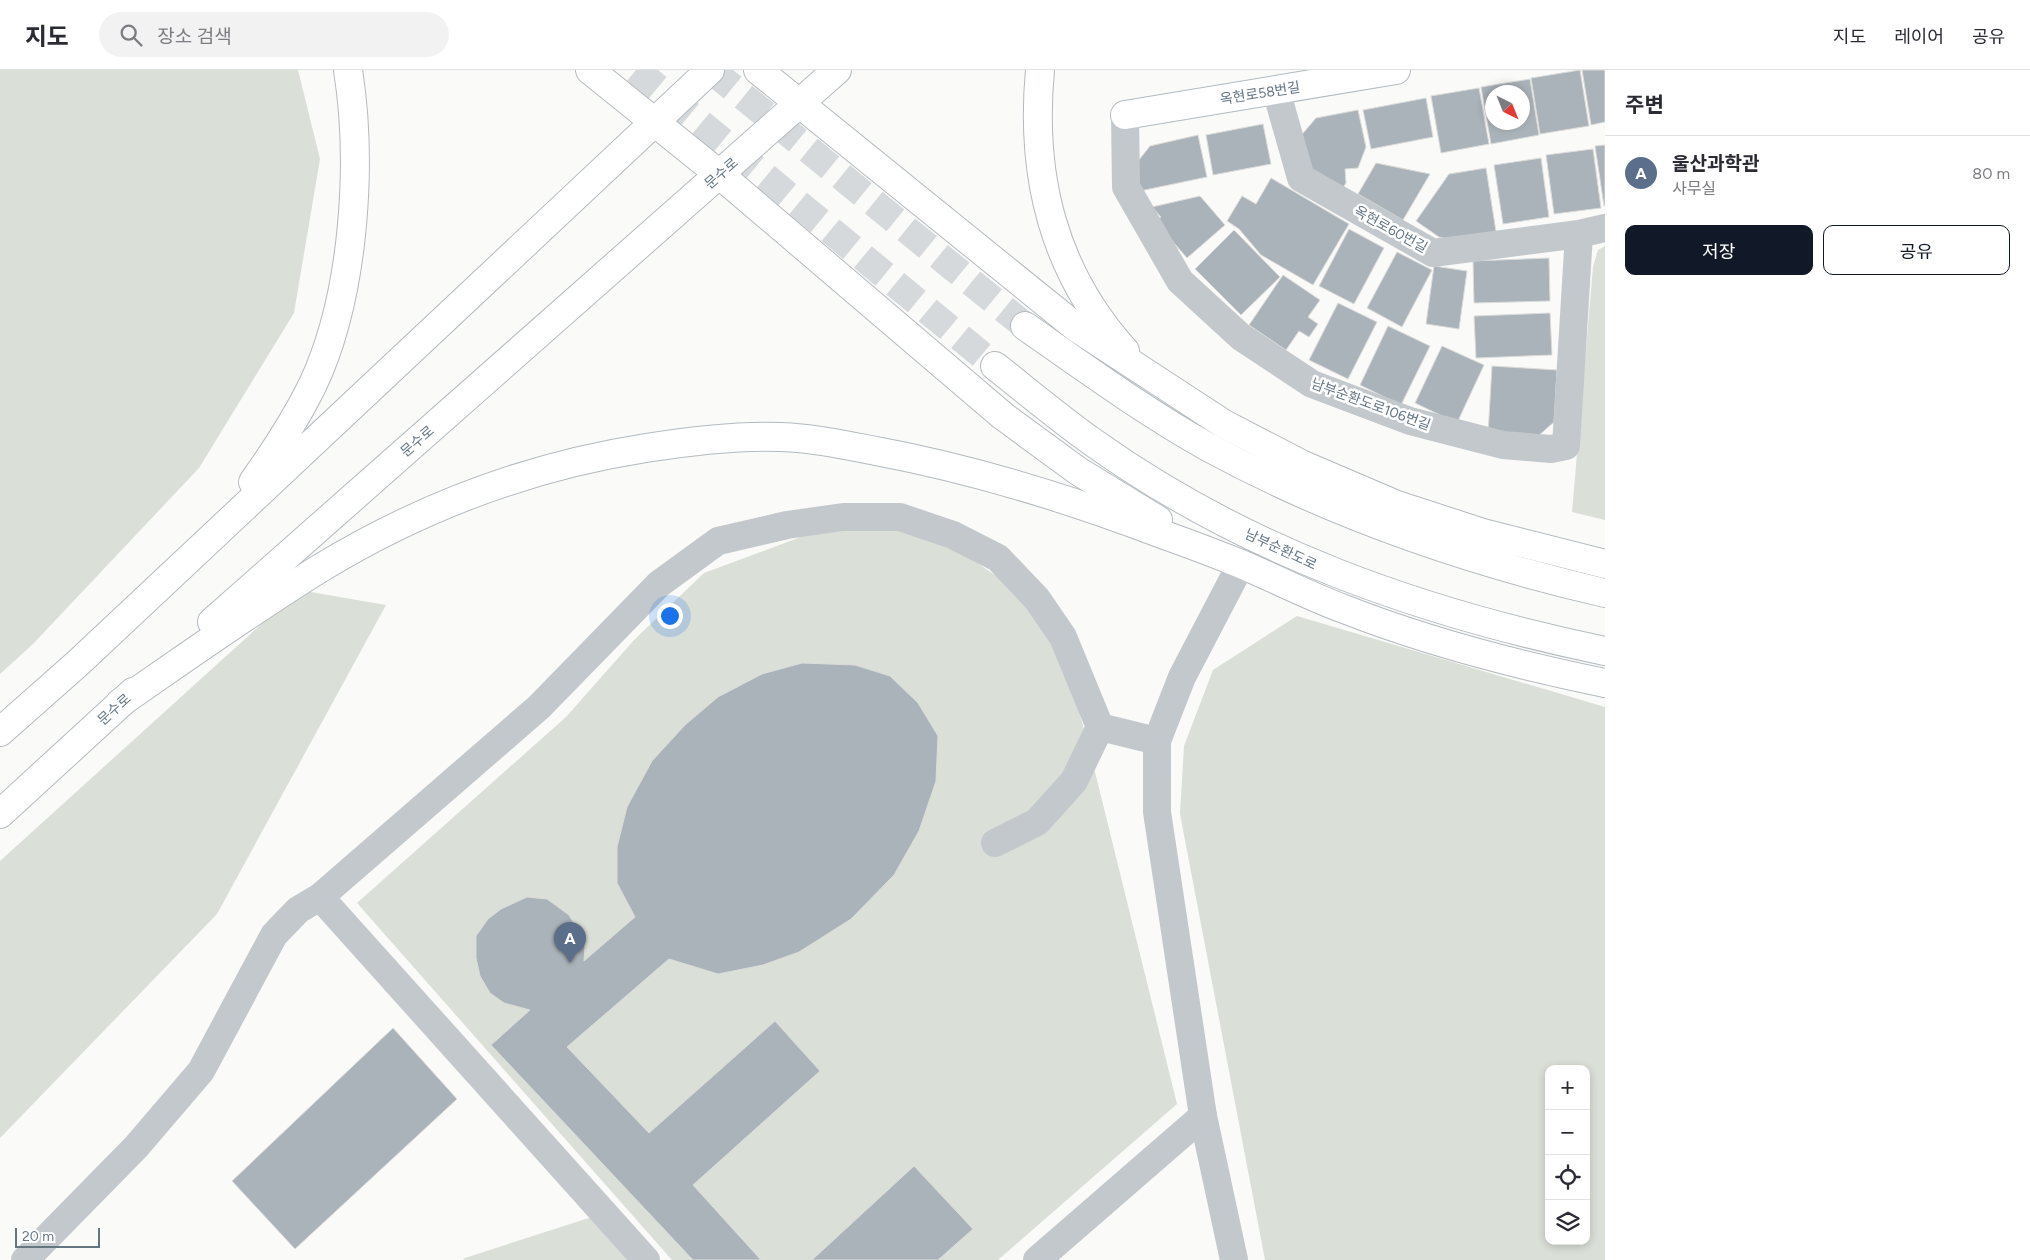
<!DOCTYPE html>
<html lang="ko">
<meta charset="utf-8">
<style>
body{margin:0;font-family:Figtree,"Noto Sans KR",sans-serif;background:#f2f2f3;color:#2b2b33}
.controls{position:absolute;right:15px;bottom:15px;display:grid;overflow:hidden;border-radius:10px;box-shadow:0 2px 8px #0003}
.controls button{width:45px;height:45px;display:grid;place-items:center;padding:0;border:0;border-bottom:1px solid #e1e1e2;background:#fff;color:#2b2b33;font:25px sans-serif}
.compass{position:absolute;left:1485px;top:15px;width:45px;height:45px;border-radius:50%;background:#fff;box-shadow:0 2px 8px #0003;rotate:137deg}
.scale{position:absolute;left:15px;bottom:12px;width:85px;box-sizing:border-box;padding-left:5px;border:2px solid #657683;border-top:0;font-size:14px;line-height:18px;white-space:nowrap;color:#657683;-webkit-text-stroke:4px #fff;paint-order:stroke}
.you{position:absolute;left:669px;top:545px;width:18px;height:18px;margin:-12px;border:4px solid #fff;border-radius:50%;background:#1a73e8;box-shadow:0 0 0 8px #1a73e833}
.badge{display:grid;place-items:center;width:32px;height:32px;border-radius:50%;background:#111827;color:#fff;font-size:16px;font-weight:700}
.pin{position:absolute;translate:-50% -41px;filter:drop-shadow(0 1px 2px #0008)}
.pin::after{content:'';position:absolute;top:26px;width:18px;height:15px;background:inherit;clip-path:polygon(0 0,100% 0,50% 100%)}
.list{margin:0;padding:0;list-style:none}
h2{display:flex;justify-content:space-between;align-items:center;height:65px;margin:0;padding:0 20px;font-size:21px}
h2 small{font-size:16px;font-weight:400;color:#7c7c81}
.list li{display:grid;grid-template-columns:32px 1fr auto;gap:15px;align-items:center;box-sizing:border-box;height:75px;padding:0 20px;border-top:1px solid #e1e1e2}
.list b{display:block;font-size:19px;white-space:nowrap}
.list p{margin:0;font-size:16px;white-space:nowrap;color:#7c7c81}
.list em{font-size:16px;font-style:normal;color:#7c7c81}
.actions{display:flex;gap:10px;padding:15px 20px}
.actions a{flex:1;padding:11px 0;border:1px solid #111827;border-radius:10px;text-align:center;font-size:18px;color:#111827}
.actions .main{background:#111827;color:#fff}
.icon{flex:none;width:28px;height:28px;fill:none;stroke:currentColor;stroke-width:2;stroke-linecap:round;stroke-linejoin:round}
.map{position:relative;flex:none;width:1605px;height:1190px;overflow:hidden}
header{display:flex;align-items:center;gap:30px;box-sizing:border-box;height:70px;padding:0 25px;background:#fff;border-bottom:1px solid #e1e1e2}
header strong{font-size:24px}
nav{display:flex;gap:28px;margin-inline-start:auto;font-size:18px}
.search{width:350px;height:45px;background:#f2f2f3;display:flex;align-items:center;gap:12px;box-sizing:border-box;padding:0 18px;border-radius:28px;color:#7c7c81;font-size:19px}
main{display:flex}
aside{flex:1;background:#fff}
.map>svg:first-child{display:block}
</style>
<header>
<strong>지도</strong>
<div class="search"><svg class="icon" aria-label="search" viewBox="0 0 24 24"><circle cx="10" cy="10" r="6"/><path d="M15 15l6 6"/></svg>장소 검색</div>
<nav><a>지도</a><a>레이어</a><a>공유</a></nav>
</header>
<main>
<div class="map">
<svg width="1605" height="1190" viewBox="0 0 1605 1190">
<rect width="100%" height="100%" fill="#fafaf8"/>
<g fill="#dadfd7" fill-rule="evenodd">
<polygon points="0,0 298,0 320,89 294,243 199,398 33,574 0,604"/>
<polygon points="1605,176 1605,450 1572,442 1593,197 1598,180"/>
<polygon points="876,457 938,466 1021,523 1059,575 1074,621 1096,706 1177,1034 998,1190 672,1190 357,833 566,647 635,569 704,503 806,465"/>
<polygon points="299,520 386,535 217,844 0,1068 0,791"/>
<path d="M 1297,546 L 1605,637 L 1605,1190 L 1265,1190 L 1180,744 L 1184,676 L 1213,600 ZM 1549,999 L 1586,999 L 1586,1171 L 1549,1171 Z"/>
<polygon points="595,1146 629,1190 463,1190 465,1188"/>
</g>
<g fill="#aab3b9" stroke="#dcdcda" fill-rule="evenodd">
<polygon points="1580,0 1589,56 1540,64 1531,8"/>
<polygon points="1582,0 1605,0 1605,52 1591,55"/>
<path d="M 1530,9 L 1539,65 L 1491,74 L 1481,17 ZM 1492,22 L 1522,22 L 1522,52 L 1492,52 Z"/>
<polygon points="1479,18 1489,74 1441,83 1431,26"/>
<polygon points="1426,28 1433,67 1371,79 1363,40"/>
<polygon points="1358,40 1366,77 1358,98 1345,99 1346,113 1340,122 1307,101 1299,68 1316,48"/>
<polygon points="1263,54 1271,94 1213,105 1206,65"/>
<polygon points="1198,65 1207,107 1140,121 1135,95 1150,76"/>
<polygon points="1605,75 1605,135 1604,136 1595,76"/>
<polygon points="1593,79 1601,138 1554,144 1546,85"/>
<polygon points="1541,88 1549,147 1503,154 1494,95"/>
<polygon points="1376,93 1430,104 1403,150 1358,124"/>
<polygon points="1486,98 1497,168 1469,173 1439,167 1416,151 1449,104"/>
<polygon points="1271,108 1349,154 1313,215 1261,185 1239,159 1227,151 1242,126 1256,134"/>
<polygon points="1200,126 1225,155 1187,188 1156,152 1161,147 1152,137"/>
<polygon points="1349,159 1384,178 1354,234 1319,216"/>
<polygon points="1234,160 1280,207 1241,245 1195,199"/>
<polygon points="1397,182 1432,200 1402,257 1367,238"/>
<polygon points="1549,188 1550,231 1474,233 1473,191"/>
<polygon points="1434,196 1467,201 1459,259 1426,254"/>
<polygon points="1283,205 1320,230 1308,247 1318,254 1309,267 1299,261 1286,280 1249,255"/>
<polygon points="1338,233 1377,252 1348,309 1309,290"/>
<polygon points="1550,243 1552,285 1476,288 1474,246"/>
<polygon points="1388,256 1430,276 1401,335 1360,315"/>
<polygon points="1442,276 1484,295 1457,353 1415,333"/>
<polygon points="1492,296 1557,300 1554,352 1537,367 1488,364"/>
<polygon points="802,593 855,595 890,606 918,633 938,666 936,711 919,761 894,805 851,849 799,882 763,895 718,904 669,889 567,977 649,1063 775,951 820,1001 693,1115 761,1190 693,1190 491,975 530,940 504,933 490,923 480,906 476,888 476,866 488,849 501,839 527,827 547,829 569,845 580,864 585,877 584,891 635,847 617,813 617,777 627,737 652,691 685,655 718,627 762,604"/>
<polygon points="393,958 457,1029 295,1179 232,1111"/>
<polygon points="914,1096 973,1159 938,1190 812,1190"/>
</g>
<g fill="none" stroke-linecap="round" stroke-linejoin="round">
<g stroke="#d5d9db" stroke-width="28" stroke-dasharray="28 14" stroke-linecap="butt">
<polyline points="636,0 995,296"/>
<polyline points="711,0 1025,256"/>
</g>
<g stroke="#b3babf" stroke-width="30">
<g id="secondary">
<polyline points="590,0 719,104 1003,346 1078,401 1158,450"/>
<polyline points="758,0 1077,258 1224,354 1301,394 1397,435 1483,463 1605,494"/>
<path d="M 1040,0 C 1030,106 1053,201 1125,281"/>
<polyline points="1125,45 1396,0"/>
<path d="M 1025,256 C 1085,298 1144,341 1208,377 C 1333,445 1467,491 1605,523"/>
<path d="M 995,296 C 1028,322 1060,349 1094,373 C 1247,482 1422,543 1605,581"/>
<path d="M 253,412 C 275,381 296,349 313,314 C 354,227 363,95 348,0"/>
<polyline points="212,552 837,0"/>
<path d="M 120,633 C 185,588 251,541 319,499 C 419,438 530,396 646,378 C 690,371 736,365 781,367 C 813,368 845,375 876,381 C 972,399 1067,428 1159,463 C 1187,473 1214,483 1241,494 C 1276,509 1309,526 1344,539 C 1428,572 1517,595 1605,613"/>
<polyline points="0,662 78,593 710,0"/>
<polyline points="0,744 133,622"/>
</g>
</g>
<g stroke="#c3c8cc" stroke-width="28">
<polyline points="1276,20 1301,108 1433,183 1579,164 1605,158"/>
<polyline points="1125,45 1126,117 1180,211 1241,267 1312,314 1410,351 1503,375 1551,379 1566,376 1579,164"/>
<polyline points="1100,657 1157,671"/>
<polyline points="320,827 539,637 659,514 718,471 787,455 843,447 900,447 953,465 998,488 1037,529 1063,567 1100,657 1074,711 1037,752 995,773"/>
<polyline points="25,1190 136,1077 201,1001 274,865 298,840 320,827 646,1190"/>
<polyline points="1037,1190 1203,1046"/>
<polyline points="1234,1190 1203,1046 1157,742 1157,671 1182,607 1241,494"/>
</g>
<use href="#secondary" stroke="#fff" stroke-width="28"/>
</g>
<g text-anchor="middle" stroke-width="5" stroke-linejoin="round" paint-order="stroke">
<g font-size="14" fill="#657683" stroke="#fff">
<text transform="translate(1260 23) rotate(-9)" y="5">옥현로58번길</text>
<text transform="translate(721 103) rotate(-41)" y="5">문수로</text>
<text transform="translate(1391 159) rotate(29)" y="5">옥현로60번길</text>
<text transform="translate(1371 334) rotate(20)" y="5">남부순환도로106번길</text>
<text transform="translate(417 371) rotate(-41)" y="5">문수로</text>
<text transform="translate(1281 479) rotate(25)" y="5">남부순환도로</text>
<text transform="translate(114 639) rotate(-42)" y="5">문수로</text>
</g>
</g>
</svg>
<div class="controls">
<button>+</button>
<button>−</button>
<button><svg class="icon" aria-label="locate" viewBox="0 0 24 24"><circle cx="12" cy="12" r="6"/><path d="M12 2v4M12 18v4M2 12h4M18 12h4"/></svg></button>
<button><svg class="icon" aria-label="layers" viewBox="0 0 24 24"><path d="M12 4l9 5-9 5-9-5zM3 14l9 5 9-5"/></svg></button>
</div>
<svg class="compass" viewBox="-18 -18 36 36"><path d="M0-13l5 13h-10z" fill="#e53935"/><path d="M0 13l5-13h-10z" fill="#7c7c81"/></svg>
<div class="scale">20 m</div>
<div class="you"></div>
<div class="pin badge" style="left:570px;top:893px;background:#5c6f8a">A</div>
</div>
<aside>
<h2>주변<small></small></h2>
<ul class="list">
<li><span class="badge" style="background:#5c6f8a">A</span><div><b>울산과학관</b><p>사무실</p></div><em>80 m</em></li>
</ul>
<div class="actions"><a class="main">저장</a><a>공유</a></div>
</aside>
</main>
